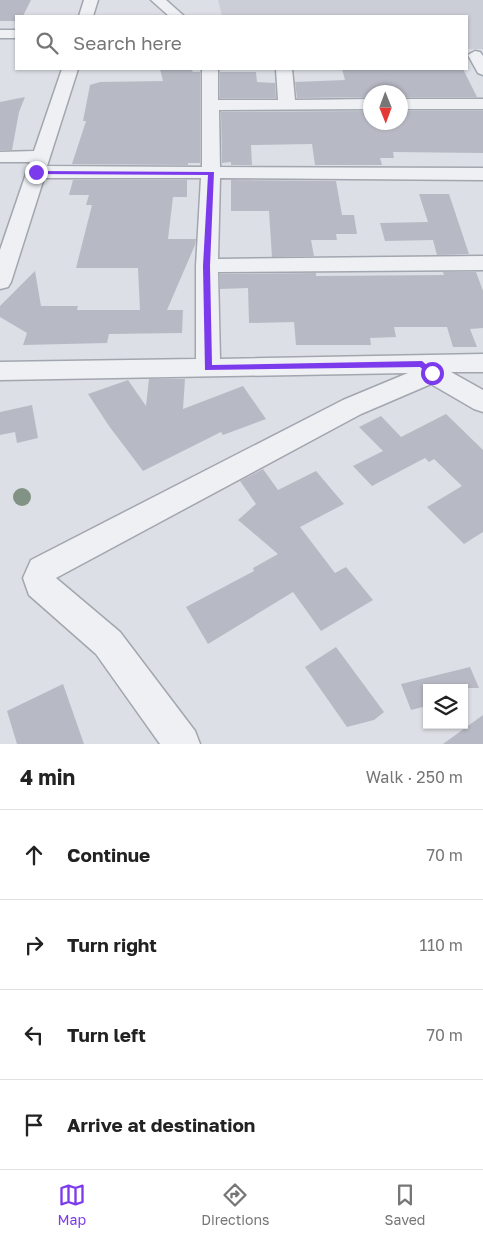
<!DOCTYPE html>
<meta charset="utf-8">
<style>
body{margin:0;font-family:"Golos Text",sans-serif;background:#f2f2f2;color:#222}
.controls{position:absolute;right:15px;bottom:15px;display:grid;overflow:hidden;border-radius:0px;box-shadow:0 1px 4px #0004}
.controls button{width:45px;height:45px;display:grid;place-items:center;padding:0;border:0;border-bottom:1px solid #e0e0e0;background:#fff;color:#222;font:25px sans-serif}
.compass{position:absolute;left:363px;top:85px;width:45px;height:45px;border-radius:50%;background:#fff;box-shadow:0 1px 4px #0004;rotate:179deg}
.stop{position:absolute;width:15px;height:15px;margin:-11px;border:4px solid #7c3aed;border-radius:50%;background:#fff}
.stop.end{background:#7c3aed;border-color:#fff;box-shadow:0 1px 5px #0008}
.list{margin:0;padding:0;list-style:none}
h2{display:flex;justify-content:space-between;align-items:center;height:65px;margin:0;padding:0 20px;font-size:21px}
h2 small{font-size:16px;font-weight:400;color:#767676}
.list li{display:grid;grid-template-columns:32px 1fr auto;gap:15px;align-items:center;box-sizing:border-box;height:90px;padding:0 20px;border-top:1px solid #e0e0e0}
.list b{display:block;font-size:19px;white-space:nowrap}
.list em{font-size:16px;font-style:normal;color:#767676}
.icon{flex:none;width:28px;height:28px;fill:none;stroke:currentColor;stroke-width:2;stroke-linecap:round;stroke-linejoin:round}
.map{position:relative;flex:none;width:483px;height:744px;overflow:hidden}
.search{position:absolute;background:#fff;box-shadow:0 1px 4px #0004;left:15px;right:15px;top:15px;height:55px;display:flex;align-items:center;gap:12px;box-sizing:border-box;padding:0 18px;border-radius:0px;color:#767676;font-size:19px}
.sheet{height:425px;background:#fff}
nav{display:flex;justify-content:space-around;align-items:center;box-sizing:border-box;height:70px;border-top:1px solid #e0e0e0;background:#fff;font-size:14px;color:#767676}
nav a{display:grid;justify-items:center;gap:2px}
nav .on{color:#7c3aed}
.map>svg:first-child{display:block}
</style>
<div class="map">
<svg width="483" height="744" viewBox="0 0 483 744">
<rect width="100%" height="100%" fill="#dcdfe5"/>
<polygon fill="#cbced6" points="218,0 483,0 483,49 467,49 467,16 222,16"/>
<g fill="#b7bac4">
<polygon points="0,0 31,0 23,16 16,16 16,21 0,21"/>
<polygon points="160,69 191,69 193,72 200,72 200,163 188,163 188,165 72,164 86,121 83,121 90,85 100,82 163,81"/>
<polygon points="342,69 463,69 477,97 400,97 400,92 370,92 370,97 297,98 295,82 345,80"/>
<polygon points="220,72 256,72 257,82 275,83 276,98 220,98"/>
<polygon points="25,97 19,112 12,150 0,150 0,102"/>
<polygon points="370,111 370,122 400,122 400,111 483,111 483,153 393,152 394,158 380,158 382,165 315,165 312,144 251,145 252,165 231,165 231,162 222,163 221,112"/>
<polygon points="73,180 187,180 187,197 173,197 168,239 196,239 195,245 167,310 183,310 182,333 109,334 107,343 23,345 27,333 0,317 0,306 35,271 41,306 78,306 77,310 140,310 138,268 76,268 92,205 86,205 89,195 69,195"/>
<polygon points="231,180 336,181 342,215 354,215 357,234 336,234 337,240 311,240 314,256 272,257 269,211 231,211"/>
<polygon points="419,194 449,194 469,254 437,255 433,240 385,241 380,223 428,222"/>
<polygon points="443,272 476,272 483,291 483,328 470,329 477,347 453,347 447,327 394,327 396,337 370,338 371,345 296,345 294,322 249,323 248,288 220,289 220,274 316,273 316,276 444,275"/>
<polygon points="149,379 185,379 183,409 243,386 266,419 223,435 221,432 143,471 109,426 88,394 128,380 146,406"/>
<polygon points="32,405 38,438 17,443 15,432 0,435 0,412"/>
<polygon points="446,414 483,450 483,532 464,544 427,507 462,486 434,459 429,462 425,458 372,486 353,466 383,451 359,427 381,416 401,437"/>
<polygon points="263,469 278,490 316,471 344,504 300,527 335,573 346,567 373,600 321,631 293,592 208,644 186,607 254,571 253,568 278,554 238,520 256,504 240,481"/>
<polygon points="336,647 384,712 374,720 347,727 305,667"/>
<polygon points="470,667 479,688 427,688 427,706 411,710 401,684"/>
<polygon points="63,684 84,744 17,744 7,711"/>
<polygon points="483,715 483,744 443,744"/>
</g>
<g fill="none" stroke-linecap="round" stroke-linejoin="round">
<g stroke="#a2a6ae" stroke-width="3">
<g id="minor">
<polygon points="84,0 98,0 93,16 79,16"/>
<polygon points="151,0 166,0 184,16 169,16"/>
<rect x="0" y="30" width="16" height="8"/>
<polygon points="475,51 480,52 483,56 483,75 478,73 468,55"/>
<polygon points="62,69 78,69 47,166 202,167 202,69 218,69 218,100 278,100 276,69 292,69 295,100 370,99 370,109 219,110 220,167 483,168 483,180 220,178 218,259 483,256 483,270 218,272 220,359 483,354 483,372 451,372 483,390 483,412 474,409 431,384 361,414 56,578 120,632 195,731 200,744 160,744 96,654 29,595 23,578 31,560 343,400 408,373 0,380 0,362 196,359 196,266 201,178 44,178 11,282 8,287 0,289 0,250 30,162 0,162 0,152 34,151"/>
<rect x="400" y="99" width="83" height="10"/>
</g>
</g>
<use href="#minor" fill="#eef0f4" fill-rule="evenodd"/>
</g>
<circle fill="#829385" cx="22" cy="497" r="9"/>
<polygon fill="#7c3aed" points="36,171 214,172 210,266 212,365 422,361 436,373 429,375 420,367 205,370 203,266 208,175 33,174"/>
</svg>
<div class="controls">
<button><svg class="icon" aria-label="layers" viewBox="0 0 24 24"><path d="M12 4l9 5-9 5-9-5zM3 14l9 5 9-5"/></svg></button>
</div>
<svg class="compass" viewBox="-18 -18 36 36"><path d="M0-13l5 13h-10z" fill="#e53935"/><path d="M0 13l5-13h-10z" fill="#767676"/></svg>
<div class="stop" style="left:432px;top:373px"></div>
<div class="stop end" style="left:36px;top:172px"></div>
<div class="search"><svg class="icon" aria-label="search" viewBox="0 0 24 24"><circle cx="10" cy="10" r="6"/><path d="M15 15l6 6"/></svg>Search here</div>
</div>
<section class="sheet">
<h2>4 min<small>Walk · 250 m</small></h2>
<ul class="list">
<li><svg class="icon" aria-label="ahead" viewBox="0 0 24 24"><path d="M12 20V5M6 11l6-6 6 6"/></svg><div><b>Continue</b></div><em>70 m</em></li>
<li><svg class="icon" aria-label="right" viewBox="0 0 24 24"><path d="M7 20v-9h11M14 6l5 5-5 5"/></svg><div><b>Turn right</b></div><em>110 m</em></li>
<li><svg class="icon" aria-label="left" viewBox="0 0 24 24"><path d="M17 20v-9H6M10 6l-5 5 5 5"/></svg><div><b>Turn left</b></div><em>70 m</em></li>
<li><svg class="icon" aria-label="arrive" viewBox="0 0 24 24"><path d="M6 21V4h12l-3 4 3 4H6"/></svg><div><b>Arrive at destination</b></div></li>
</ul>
</section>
<nav>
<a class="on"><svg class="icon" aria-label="map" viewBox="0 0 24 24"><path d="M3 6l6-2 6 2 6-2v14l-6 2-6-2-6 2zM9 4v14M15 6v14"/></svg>Map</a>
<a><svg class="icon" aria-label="directions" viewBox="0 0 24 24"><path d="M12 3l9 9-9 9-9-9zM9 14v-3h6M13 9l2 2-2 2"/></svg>Directions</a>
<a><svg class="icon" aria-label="saved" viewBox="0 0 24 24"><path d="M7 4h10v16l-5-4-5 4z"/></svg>Saved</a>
</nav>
